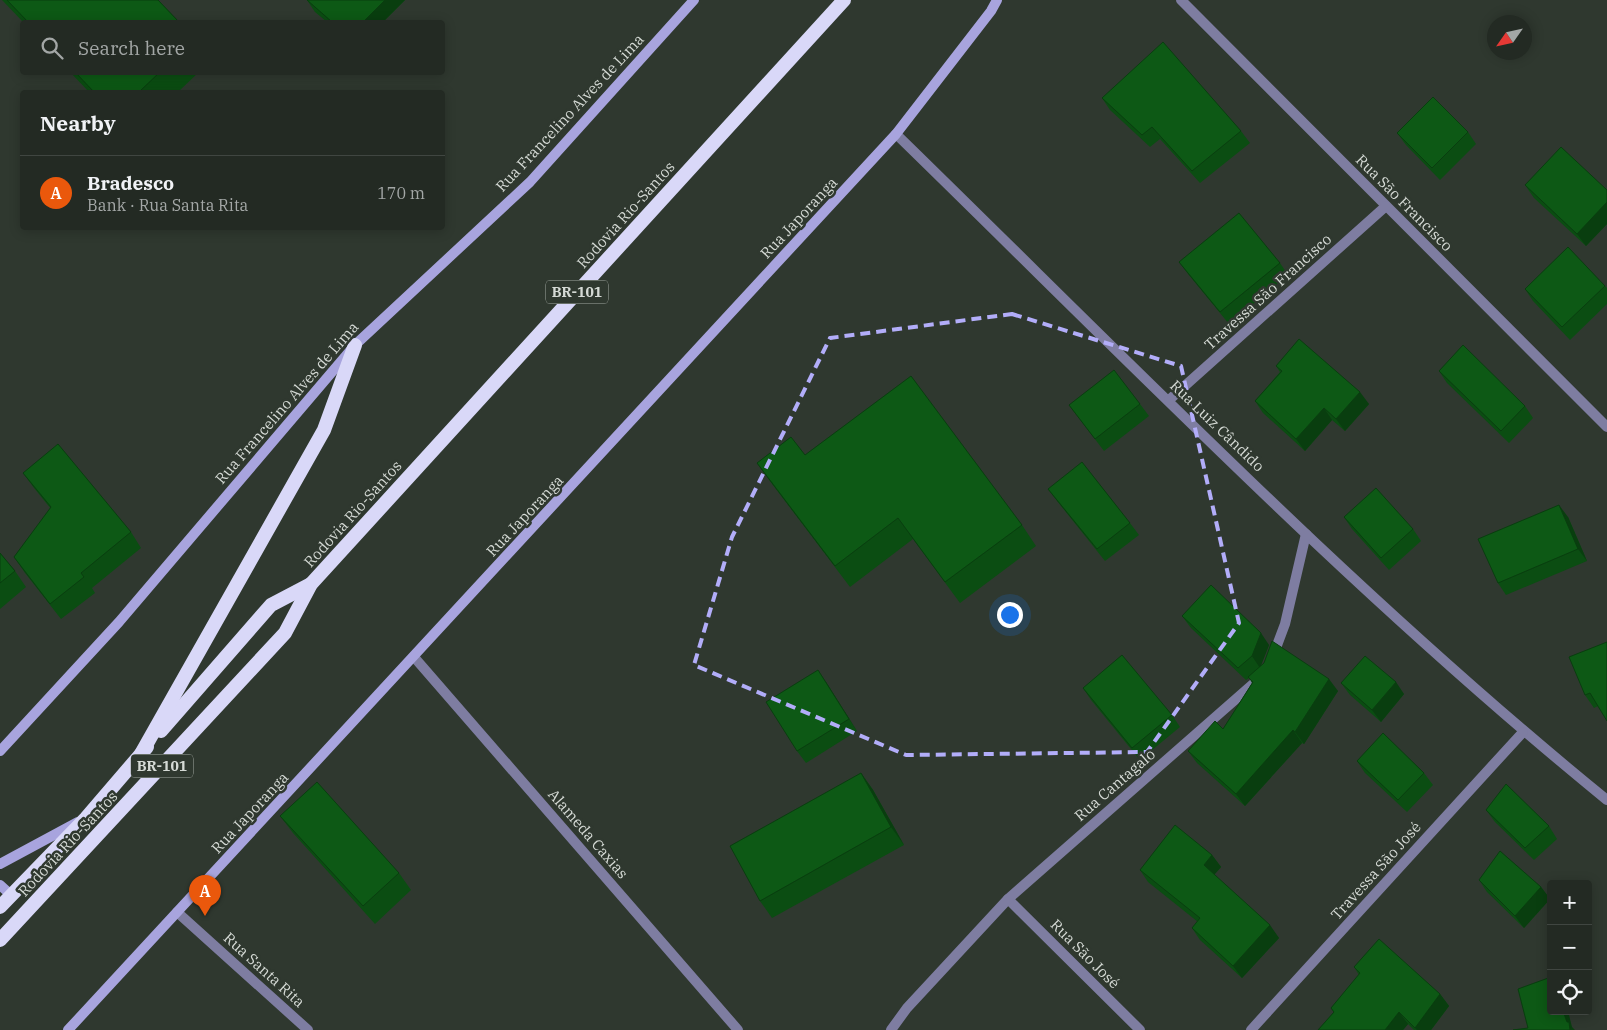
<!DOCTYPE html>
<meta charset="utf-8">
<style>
body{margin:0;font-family:"IBM Plex Serif",serif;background:#2f3630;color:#f1f3f6}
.controls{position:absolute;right:15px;bottom:15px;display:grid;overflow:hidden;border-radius:5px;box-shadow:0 2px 12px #0003}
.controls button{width:45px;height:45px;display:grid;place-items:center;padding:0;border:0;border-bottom:1px solid #404641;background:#232a23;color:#f1f3f6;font:25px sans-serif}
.compass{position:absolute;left:1487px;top:15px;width:45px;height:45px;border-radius:50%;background:#232a23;box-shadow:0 2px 12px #0003;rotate:236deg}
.you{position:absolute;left:1009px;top:614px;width:18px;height:18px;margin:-12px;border:4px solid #fff;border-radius:50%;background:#1a73e8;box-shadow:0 0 0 8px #1a73e833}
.badge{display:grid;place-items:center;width:32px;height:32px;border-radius:50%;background:#ea580c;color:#fff;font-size:16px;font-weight:700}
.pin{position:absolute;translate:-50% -41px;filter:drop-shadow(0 1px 2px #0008)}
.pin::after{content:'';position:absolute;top:26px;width:18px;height:15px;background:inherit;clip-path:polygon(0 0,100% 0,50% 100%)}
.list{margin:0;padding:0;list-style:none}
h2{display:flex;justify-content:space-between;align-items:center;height:65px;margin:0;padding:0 20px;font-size:21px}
h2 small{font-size:16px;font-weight:400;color:#a3a7a6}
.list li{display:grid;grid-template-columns:32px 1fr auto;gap:15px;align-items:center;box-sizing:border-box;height:75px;padding:0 20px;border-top:1px solid #404641}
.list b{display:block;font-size:19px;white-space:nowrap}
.list p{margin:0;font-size:16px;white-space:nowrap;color:#a3a7a6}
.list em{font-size:16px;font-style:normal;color:#a3a7a6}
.icon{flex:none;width:28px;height:28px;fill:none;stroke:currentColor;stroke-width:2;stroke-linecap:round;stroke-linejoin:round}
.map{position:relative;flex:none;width:1607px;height:1030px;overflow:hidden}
.search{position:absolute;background:#232a23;box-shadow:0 2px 12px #0003;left:20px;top:20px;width:425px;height:55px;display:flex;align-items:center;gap:12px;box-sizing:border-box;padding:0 18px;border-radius:5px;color:#a3a7a6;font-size:19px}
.panel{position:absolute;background:#232a23;box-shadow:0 2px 12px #0003;left:20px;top:90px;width:425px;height:140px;border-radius:5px}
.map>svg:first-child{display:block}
</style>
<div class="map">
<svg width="1607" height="1030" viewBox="0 0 1607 1030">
<rect width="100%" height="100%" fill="#2f382f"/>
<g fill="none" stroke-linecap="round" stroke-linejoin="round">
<g stroke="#7e7da1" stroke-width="10">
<polyline points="1181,0 1607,427"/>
<path d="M 896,134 C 1129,361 1355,595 1607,800"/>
<polyline points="1169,400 1386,206"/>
<polyline points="1273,656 1285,624 1306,534"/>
<polyline points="414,657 738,1030"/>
<polyline points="1008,899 1140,1030"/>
<polyline points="177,912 308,1030"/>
<polyline points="891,1030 907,1008 1008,899 1261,677"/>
<polyline points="1251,1030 1523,732"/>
</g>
<g stroke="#a8a4de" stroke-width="10">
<polyline points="0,751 119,622 355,345 530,182 694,0"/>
<polyline points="0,864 78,822"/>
<polyline points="0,885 11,895"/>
<polyline points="68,1030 896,134 991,11 997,0"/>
</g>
<g stroke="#d9d8f8" stroke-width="14">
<polyline points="161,731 271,605 311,584"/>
<polyline points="141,754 324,430 355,345"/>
<polyline points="0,907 86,818 147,747"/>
<polyline points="0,940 285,633 311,584 844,0"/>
</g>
</g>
<g fill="#0b4d12">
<polygon points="2,0 158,0 179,22 23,22"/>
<polygon points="307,0 405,0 383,22 327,22 315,12"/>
<polygon points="70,72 199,72 178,92 89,92"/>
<polygon points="1102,98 1241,131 1250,143 1200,183 1160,139 1150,147 1110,110"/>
<polygon points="1468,132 1476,144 1440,180 1406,145 1397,133"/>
<polygon points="1525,185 1607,190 1607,224 1586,246 1534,198"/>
<polygon points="1179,262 1280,263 1288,275 1229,324 1188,274"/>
<polygon points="1605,286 1607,288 1607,304 1570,340 1533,301 1525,289"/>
<polygon points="1276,366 1369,404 1345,431 1332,420 1305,451 1263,413 1255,401 1280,372"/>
<polygon points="1439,371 1525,406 1533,418 1509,443 1447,383"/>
<polygon points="1140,404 1149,416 1104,451 1069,405"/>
<polygon points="805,455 1022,525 1036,546 960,603 913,539 850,587 772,484 757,463"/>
<polygon points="23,473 131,532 141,548 92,588 95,593 61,619 25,573 14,557 51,509 34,488"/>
<polygon points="1048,489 1130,523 1139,535 1105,561 1057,501"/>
<polygon points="1344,517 1413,529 1421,541 1389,570 1352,529"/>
<polygon points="1568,517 1587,561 1506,595 1498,583"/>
<polygon points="0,553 15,571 26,587 0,609"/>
<polygon points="1182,616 1269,645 1261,665 1338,691 1304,744 1302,743 1245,806 1197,763 1188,751 1223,729 1252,683 1249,678 1246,680 1191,628"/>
<polygon points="1607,642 1598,706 1594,708 1585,695"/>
<polygon points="826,682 857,731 806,763 797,751"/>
<polygon points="1341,683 1404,694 1381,722 1350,695"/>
<polygon points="1083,688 1172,715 1180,727 1140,760 1091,700"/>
<polygon points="1357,761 1424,773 1433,785 1407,812 1365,773"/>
<polygon points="861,773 873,790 904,845 772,918 760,901"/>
<polygon points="1486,810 1549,826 1557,839 1534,860 1495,822"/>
<polygon points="280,816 399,873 411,890 375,924 293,833"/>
<polygon points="1212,855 1221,867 1214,875 1279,938 1242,978 1200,940 1192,928 1198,922 1148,882 1140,870"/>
<polygon points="1479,880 1541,887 1550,899 1524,928 1487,892"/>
<polygon points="1354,967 1440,994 1449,1006 1431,1030 1414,1030 1408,1024 1403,1030 1318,1030 1334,1012 1331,1008 1359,975"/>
</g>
<g fill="#093e0f">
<polygon points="385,0 405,0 383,22 363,22"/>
<polygon points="1607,202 1607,224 1586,246 1577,234"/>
<polygon points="1360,392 1369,404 1345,431 1336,419"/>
<polygon points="1324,408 1332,420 1305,451 1296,439"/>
<polygon points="1559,505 1568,517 1587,561 1578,549"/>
<polygon points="1261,633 1269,645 1260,668 1252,656"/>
<polygon points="818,670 826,682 857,731 849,719"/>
<polygon points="1329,679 1338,691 1304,744 1295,732"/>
<polygon points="1396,682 1404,694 1381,722 1372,710"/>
<polygon points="1293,730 1302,743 1245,806 1236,794"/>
<polygon points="861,773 873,790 904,845 891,827"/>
<polygon points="1212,855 1221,867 1212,877 1204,865"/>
<polygon points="1541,887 1550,899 1524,928 1515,916"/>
<polygon points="1270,925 1279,938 1242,978 1233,966"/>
<polygon points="1440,994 1449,1006 1431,1030 1417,1030 1415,1028"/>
<polygon points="1563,1011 1568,1011 1572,1027 1575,1030 1570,1030 1567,1022"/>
<polygon points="1399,1012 1408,1024 1403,1030 1385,1030"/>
</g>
<g fill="#0d5915" stroke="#093e0f">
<polygon points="7,0 158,0 179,22 28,22"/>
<polygon points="307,0 385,0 363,22 332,22"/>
<polygon points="1163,42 1241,131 1192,171 1152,127 1142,135 1102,98"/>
<polygon points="75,72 160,72 139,92 94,92"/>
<polygon points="1433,97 1468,132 1432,168 1397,133"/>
<polygon points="1561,147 1607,190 1607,202 1577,234 1525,185"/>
<polygon points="1239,213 1280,263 1220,312 1179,262"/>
<polygon points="1568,247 1605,286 1562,327 1525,289"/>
<polygon points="1299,339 1360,392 1336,419 1324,408 1296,439 1255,401 1282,371 1276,366"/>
<polygon points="1463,345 1525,406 1501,431 1439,371"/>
<polygon points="1114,370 1140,404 1095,439 1069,405"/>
<polygon points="911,376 1022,525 945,582 898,518 835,566 757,463 791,437 805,455"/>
<polygon points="58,444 131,532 81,573 84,577 50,604 14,557 51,507 23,473"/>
<polygon points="1082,462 1130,523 1097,549 1048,489"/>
<polygon points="1376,488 1413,529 1381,558 1344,517"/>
<polygon points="1559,505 1578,549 1498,583 1478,539"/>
<polygon points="0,553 15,571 0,583"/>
<polygon points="1211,585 1261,633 1252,656 1238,668 1182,616"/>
<polygon points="1272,641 1329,679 1295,732 1293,730 1236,794 1188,751 1215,721 1223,729 1253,682 1248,677 1264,663"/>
<polygon points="1607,642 1607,721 1590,693 1585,695 1569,657"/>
<polygon points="1122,655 1172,715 1132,748 1083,688"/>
<polygon points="1365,656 1396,682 1372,710 1341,683"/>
<polygon points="818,670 849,719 797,751 766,702"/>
<polygon points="1383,733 1424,773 1398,800 1357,761"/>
<polygon points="861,773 891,827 760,901 730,846"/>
<polygon points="317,782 399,873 363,906 280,816"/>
<polygon points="1506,784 1549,826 1525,848 1486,810"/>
<polygon points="1175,825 1212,855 1204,865 1270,925 1233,966 1192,928 1200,918 1140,870"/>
<polygon points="1500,851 1541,887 1515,916 1479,880"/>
<polygon points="1379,939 1440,994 1415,1028 1399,1012 1385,1030 1318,1030 1334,1012 1331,1008 1360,973 1354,967"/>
<polygon points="1551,977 1551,1011 1563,1011 1567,1022 1569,1022 1570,1030 1513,1030 1528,1028 1518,989"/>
</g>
<path fill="none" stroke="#b2adf9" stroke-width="4" stroke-dasharray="10 6" stroke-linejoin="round" d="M 1012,314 L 1181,366 L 1239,623 L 1147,752 L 906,755 L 694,665 L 732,537 L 830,338 Z"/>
<g text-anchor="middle" stroke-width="5" stroke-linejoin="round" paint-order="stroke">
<g fill="#2f382f" stroke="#a3a9a3" stroke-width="1">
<rect x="546" y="280.5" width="62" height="23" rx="4"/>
<rect x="131" y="754.5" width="62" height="23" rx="4"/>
</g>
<g font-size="14" font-weight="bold" fill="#d5dad5">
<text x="577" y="297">BR-101</text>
<text x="162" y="771">BR-101</text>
</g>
<g font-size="15" fill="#d5dad5" stroke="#2f382f">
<text transform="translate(570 113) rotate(-47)" y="5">Rua Francelino Alves de Lima</text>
<text transform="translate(1404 203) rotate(45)" y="5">Rua São Francisco</text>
<text transform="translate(626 215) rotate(-48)" y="5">Rodovia Rio-Santos</text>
<text transform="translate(799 218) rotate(-47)" y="5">Rua Japoranga</text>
<text transform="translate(1268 292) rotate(-42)" y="5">Travessa São Francisco</text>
<text transform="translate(287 403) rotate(-49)" y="5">Rua Francelino Alves de Lima</text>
<text transform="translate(1217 426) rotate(44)" y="5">Rua Luiz Cândido</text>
<text transform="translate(353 514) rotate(-48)" y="5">Rodovia Rio-Santos</text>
<text transform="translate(525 516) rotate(-47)" y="5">Rua Japoranga</text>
<text transform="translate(1115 785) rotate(-41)" y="5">Rua Cantagalo</text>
<text transform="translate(250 813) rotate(-47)" y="5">Rua Japoranga</text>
<text transform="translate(588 834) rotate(49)" y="5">Alameda Caxias</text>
<text transform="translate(68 844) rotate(-47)" y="5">Rodovia Rio-Santos</text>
<text transform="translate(1376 871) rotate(-48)" y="5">Travessa São José</text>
<text transform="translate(1085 954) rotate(45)" y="5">Rua São José</text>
<text transform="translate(264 970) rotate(42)" y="5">Rua Santa Rita</text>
</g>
</g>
</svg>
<div class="controls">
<button>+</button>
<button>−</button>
<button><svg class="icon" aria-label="locate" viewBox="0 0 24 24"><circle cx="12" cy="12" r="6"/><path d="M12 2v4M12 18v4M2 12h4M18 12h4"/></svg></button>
</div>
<svg class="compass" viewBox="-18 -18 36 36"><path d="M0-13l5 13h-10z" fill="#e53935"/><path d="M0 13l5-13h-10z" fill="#a3a7a6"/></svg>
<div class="you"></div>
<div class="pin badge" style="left:205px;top:916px">A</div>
<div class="search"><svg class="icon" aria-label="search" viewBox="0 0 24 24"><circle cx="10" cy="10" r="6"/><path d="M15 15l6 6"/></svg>Search here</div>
<section class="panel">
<h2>Nearby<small></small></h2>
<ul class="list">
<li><span class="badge">A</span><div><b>Bradesco</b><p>Bank · Rua Santa Rita</p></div><em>170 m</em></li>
</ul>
</section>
</div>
